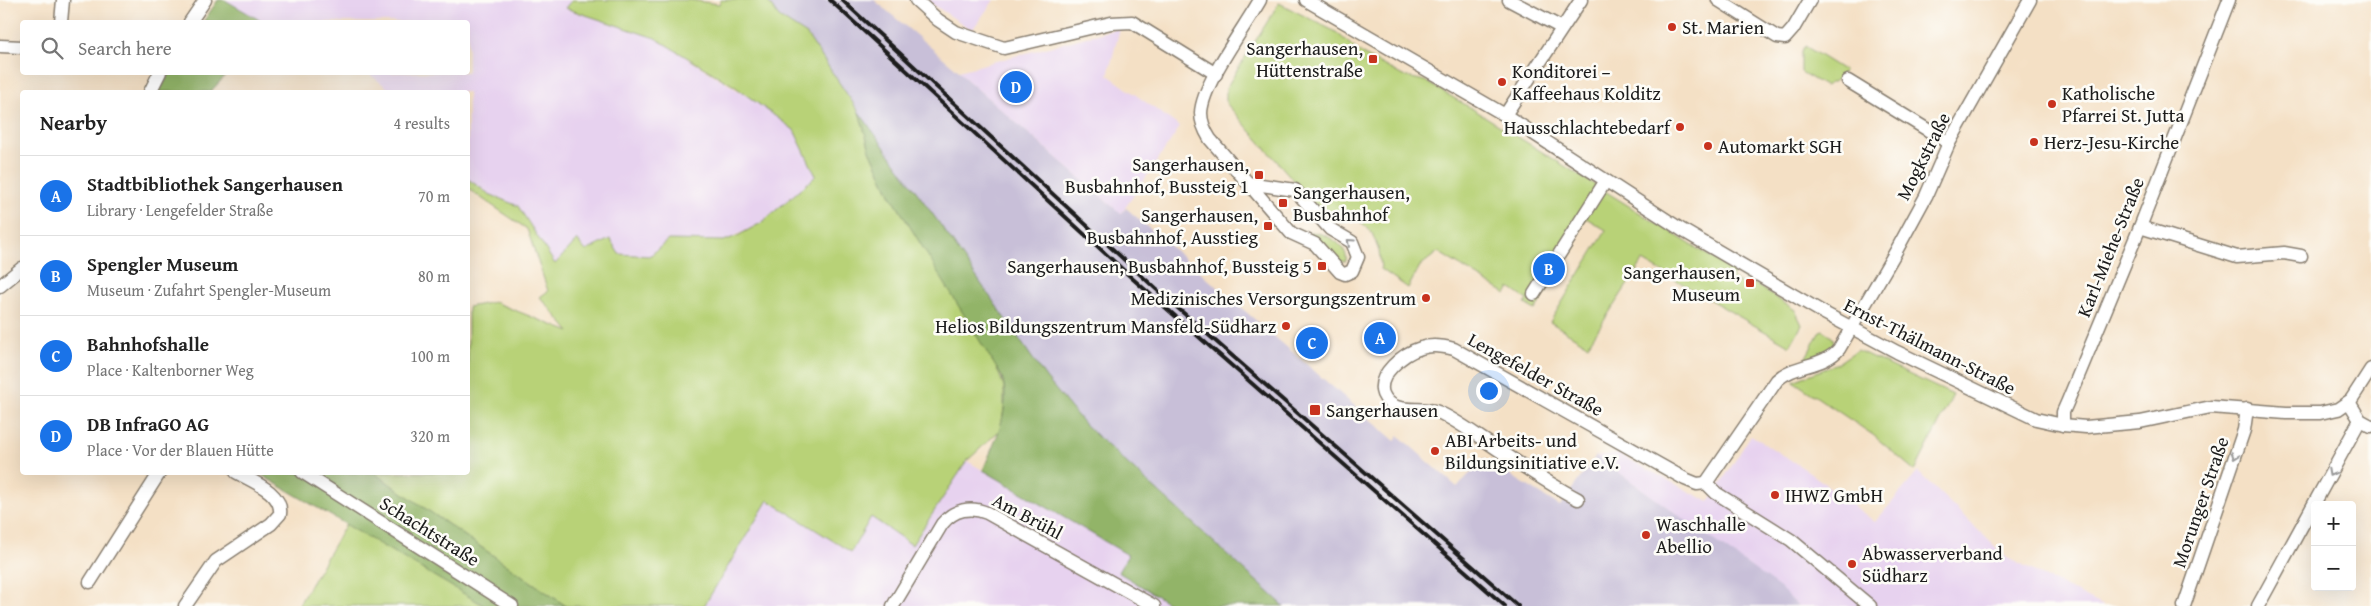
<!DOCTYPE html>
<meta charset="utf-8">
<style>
body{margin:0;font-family:"Gentium Book Plus",serif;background:#f2f2f2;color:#222}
.controls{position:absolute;right:15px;bottom:15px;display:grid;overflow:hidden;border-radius:5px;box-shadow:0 5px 20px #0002}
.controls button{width:45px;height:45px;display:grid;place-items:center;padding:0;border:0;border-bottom:1px solid #e0e0e0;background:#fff;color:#222;font:25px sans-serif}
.you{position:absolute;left:1488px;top:390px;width:18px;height:18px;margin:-12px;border:4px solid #fff;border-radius:50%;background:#1a73e8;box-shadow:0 0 0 8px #1a73e833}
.badge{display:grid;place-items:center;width:32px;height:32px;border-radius:50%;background:#1a73e8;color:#fff;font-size:16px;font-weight:700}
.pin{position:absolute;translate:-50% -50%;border:2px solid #fff;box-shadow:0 1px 5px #0006}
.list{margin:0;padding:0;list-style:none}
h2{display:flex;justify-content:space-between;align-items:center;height:65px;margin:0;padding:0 20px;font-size:21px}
h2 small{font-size:16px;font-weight:400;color:#767676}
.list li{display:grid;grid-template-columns:32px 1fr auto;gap:15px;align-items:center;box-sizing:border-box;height:80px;padding:0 20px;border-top:1px solid #e0e0e0}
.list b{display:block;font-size:19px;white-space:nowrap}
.list p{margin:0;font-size:16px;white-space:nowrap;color:#767676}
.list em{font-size:16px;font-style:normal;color:#767676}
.icon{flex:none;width:28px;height:28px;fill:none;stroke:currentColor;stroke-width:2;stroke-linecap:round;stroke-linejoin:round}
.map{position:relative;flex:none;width:2371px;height:606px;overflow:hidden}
.search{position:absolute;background:#fff;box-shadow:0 5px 20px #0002;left:20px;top:20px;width:450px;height:55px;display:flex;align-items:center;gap:12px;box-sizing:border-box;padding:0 18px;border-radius:5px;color:#767676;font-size:19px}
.panel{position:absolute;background:#fff;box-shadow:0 5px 20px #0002;left:20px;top:90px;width:450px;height:385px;border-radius:5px}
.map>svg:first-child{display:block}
</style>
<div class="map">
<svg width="2371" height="606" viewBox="0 0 2371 606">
<rect width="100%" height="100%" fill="#fdfcf7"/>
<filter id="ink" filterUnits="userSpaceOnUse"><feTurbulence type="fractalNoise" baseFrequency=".02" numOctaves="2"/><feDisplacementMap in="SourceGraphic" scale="10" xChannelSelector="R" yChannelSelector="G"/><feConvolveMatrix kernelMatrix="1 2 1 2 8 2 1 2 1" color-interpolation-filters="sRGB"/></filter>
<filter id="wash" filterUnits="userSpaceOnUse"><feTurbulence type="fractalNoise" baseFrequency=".0096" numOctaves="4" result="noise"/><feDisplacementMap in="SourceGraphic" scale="20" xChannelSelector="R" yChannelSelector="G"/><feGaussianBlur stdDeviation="1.12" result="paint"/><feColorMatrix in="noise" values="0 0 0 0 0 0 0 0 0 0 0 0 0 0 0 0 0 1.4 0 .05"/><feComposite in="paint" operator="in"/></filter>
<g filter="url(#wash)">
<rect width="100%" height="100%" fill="#f4e0c5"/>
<g fill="#e7d2ef">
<polygon points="226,0 572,0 566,9 655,38 764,107 794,130 816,176 761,223 724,241 668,240 650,256 586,251 555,264 518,206 489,194 468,179 468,92 393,92 368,73 468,72 468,22 263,22"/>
<polygon points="926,0 994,0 972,30"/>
<polygon points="1120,28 1108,75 1180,127 1121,214 967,80 959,71"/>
<polygon points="1751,435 1808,471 1875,522 1918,472 2007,558 2104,606 1798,606 1779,588 1596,456 1619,454 1709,502"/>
<polygon points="967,461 1128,555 1118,572 1173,606 704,606 768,500 850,552 871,517 912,545"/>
</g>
<polygon fill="#c8bfd8" points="767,0 874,0 959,71 967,80 1121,214 1126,208 1395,441 1399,436 1457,487 1484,459 1560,506 1596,456 1780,588 1798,606 1284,606 1085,425 1046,378 942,227 859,112 807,35 779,17"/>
<g fill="#b8d277" stroke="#6a774a">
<polygon points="572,0 689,0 719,4 721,0 767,0 779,17 807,35 859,112 870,150 890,194 995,363 1004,387 1004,408 1001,429 967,461 912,545 871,517 851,552 768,500 704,606 566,606 374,473 468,472 468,307 494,302 570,332 540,297 548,291 527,229 468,189 468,179 489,194 518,206 555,264 577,240 586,251 610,239 619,254 650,256 668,240 724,241 739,235 761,223 816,176 794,130 734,86 655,38 565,8"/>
<polygon points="1279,3 1336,32 1359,52 1403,76 1425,81 1481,114 1735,272 1732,278 1749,289 1753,283 1795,310 1802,325 1790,346 1643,261 1588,345 1550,322 1606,230 1586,218 1571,244 1576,246 1535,310 1525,304 1527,300 1510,288 1506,294 1438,252 1420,266 1408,288 1381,269 1379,251 1372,233 1359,221 1352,219 1341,222 1323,214 1226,103 1226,88"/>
<polygon points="1805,46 1845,71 1835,81 1825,86 1801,72 1801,52"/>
<path d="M 1310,232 C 1324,232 1349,245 1346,261 L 1340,262 L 1309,235 Z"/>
<path d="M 1823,330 L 1833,338 L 1834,344 C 1827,354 1817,356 1805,359 L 1820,331 Z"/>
<polygon points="1857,350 1953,395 1915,471 1873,435 1793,381 1835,365"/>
<polygon points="346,524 485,606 298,606"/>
</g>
<g fill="#92b468" stroke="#576842">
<polygon points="218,0 225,0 263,22 203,22"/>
<polygon points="170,73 170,72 228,73 210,92 158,92"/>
<path d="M 859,112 L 942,227 L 1046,378 L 1085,425 L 1284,606 L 1173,606 L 1118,572 L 1128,555 L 983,470 C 995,441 1012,409 1002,377 L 890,194 L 870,150 Z"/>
<polygon points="258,473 374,473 566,606 485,606"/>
</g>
</g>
<g filter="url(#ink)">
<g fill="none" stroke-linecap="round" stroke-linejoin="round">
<g stroke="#887e70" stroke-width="15">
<g id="minor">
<polyline points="916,0 938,20 956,32 1004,48 1111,23 1132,22 1216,74"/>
<polyline points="1306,0 1505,115 1682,230 1824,313 1897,352 2036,419 2063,425 2086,427 2140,422 2211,407 2286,413 2320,413 2338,409 2351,400 2371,369"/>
<polyline points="1509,0 1562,28"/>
<polyline points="1718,0 1777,37 1785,38 1793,29 1810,0"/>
<polyline points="61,22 63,0"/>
<polyline points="190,22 205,0"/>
<polyline points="0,46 22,47"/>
<polyline points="1848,81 1949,143"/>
<polyline points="150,92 160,72"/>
<polyline points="1505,115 1581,0"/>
<path d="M 1248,183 L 1295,190 L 1330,229 L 1352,242 L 1358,257 L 1352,271 L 1345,274 L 1340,272 L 1315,244 L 1291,233 L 1210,139 C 1205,131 1201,123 1201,113 C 1202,84 1245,27 1260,0"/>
<polyline points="2140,227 2237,257 2284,253 2301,256"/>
<polyline points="0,286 22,268"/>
<polyline points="1534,294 1605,182"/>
<polyline points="2349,402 2360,420 2371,426"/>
<polyline points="2063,425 2063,412 2067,403 2140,227 2229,0"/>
<polyline points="302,472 512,606"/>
<path d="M 1706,483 L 1777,380 C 1794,364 1824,367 1839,349 L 1895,253 L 1926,196 L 1949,143 L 2030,0"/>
<polyline points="1706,483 1716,493 1791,540 1870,606"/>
<path d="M 1578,499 C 1545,482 1514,460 1484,440 C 1469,430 1454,419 1438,412 C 1420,405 1393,417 1383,394 C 1376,375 1404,353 1421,348 C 1432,344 1443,346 1454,349 L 1685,479 L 1697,484 L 1706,483"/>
<polyline points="90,582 160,472"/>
<path d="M 185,606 L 216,561 L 271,524 L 280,514 C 283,492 251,481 236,472"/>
<path d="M 893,606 L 942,524 C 954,509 971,506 987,513 L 1154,606"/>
<polyline points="2184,606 2244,430 2247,409"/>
<polyline points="2258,606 2360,420"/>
</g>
</g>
<use href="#minor" stroke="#fff" stroke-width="12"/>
<g stroke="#1c1c1c" stroke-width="4">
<polyline points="830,0 1133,279 1505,606"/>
<polyline points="842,0 1156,289 1518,606"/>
</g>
</g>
<defs><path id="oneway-chevron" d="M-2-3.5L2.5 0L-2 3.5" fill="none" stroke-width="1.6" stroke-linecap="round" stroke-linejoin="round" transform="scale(1.25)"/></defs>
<g stroke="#999">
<use href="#oneway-chevron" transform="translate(1350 242) rotate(-138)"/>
<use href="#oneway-chevron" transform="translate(2235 456) rotate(109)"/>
<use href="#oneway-chevron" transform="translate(2331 473) rotate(118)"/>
</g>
</g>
<g fill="#c8321e" stroke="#fdfcf7" stroke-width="2">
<circle cx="1672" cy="27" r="5"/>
<rect x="1368" y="54" width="10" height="10" rx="2.5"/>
<circle cx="1502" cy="82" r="5"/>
<circle cx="2052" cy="104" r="5"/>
<circle cx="1680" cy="127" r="5"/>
<circle cx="2034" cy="142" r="5"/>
<circle cx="1708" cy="146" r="5"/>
<rect x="1254" y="170" width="10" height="10" rx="2.5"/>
<rect x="1278" y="198" width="10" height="10" rx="2.5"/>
<rect x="1263" y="221" width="10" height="10" rx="2.5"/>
<rect x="1317" y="261" width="10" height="10" rx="2.5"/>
<rect x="1745" y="278" width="10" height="10" rx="2.5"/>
<circle cx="1426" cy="298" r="5"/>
<circle cx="1286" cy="326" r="5"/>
<rect x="1309" y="404" width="12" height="12" rx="2.5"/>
<circle cx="1435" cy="451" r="5"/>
<circle cx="1775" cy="495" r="5"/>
<circle cx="1646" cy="535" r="5"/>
<circle cx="1852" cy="564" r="5"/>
</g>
<g text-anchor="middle" stroke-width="5" stroke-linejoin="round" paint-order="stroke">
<g font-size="19" fill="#1c1c1c" stroke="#fdfcf7" text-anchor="start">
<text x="1682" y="34">St. Marien</text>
<text x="1363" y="55" text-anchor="end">Sangerhausen,<tspan x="1363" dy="22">Hüttenstraße</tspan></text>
<text x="1512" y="78">Konditorei –<tspan x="1512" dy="22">Kaffeehaus Kolditz</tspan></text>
<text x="2062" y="100">Katholische<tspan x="2062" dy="22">Pfarrei St. Jutta</tspan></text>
<text x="1670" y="134" text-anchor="end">Hausschlachtebedarf</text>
<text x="2044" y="149">Herz-Jesu-Kirche</text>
<text x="1718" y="153">Automarkt SGH</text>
<text x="1249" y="171" text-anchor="end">Sangerhausen,<tspan x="1249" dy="22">Busbahnhof, Bussteig 1</tspan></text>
<text x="1293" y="199">Sangerhausen,<tspan x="1293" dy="22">Busbahnhof</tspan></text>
<text x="1258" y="222" text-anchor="end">Sangerhausen,<tspan x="1258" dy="22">Busbahnhof, Ausstieg</tspan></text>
<text x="1312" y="273" text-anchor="end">Sangerhausen, Busbahnhof, Bussteig 5</text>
<text x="1740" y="279" text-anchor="end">Sangerhausen,<tspan x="1740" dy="22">Museum</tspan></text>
<text x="1416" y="305" text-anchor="end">Medizinisches Versorgungszentrum</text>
<text x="1276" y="333" text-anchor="end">Helios Bildungszentrum Mansfeld-Südharz</text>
<text x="1326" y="417">Sangerhausen</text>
<text x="1445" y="447">ABI Arbeits- und<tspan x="1445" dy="22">Bildungsinitiative e.V.</tspan></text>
<text x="1785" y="502">IHWZ GmbH</text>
<text x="1656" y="531">Waschhalle<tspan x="1656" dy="22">Abellio</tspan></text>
<text x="1862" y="560">Abwasserverband<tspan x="1862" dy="22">Südharz</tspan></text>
</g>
<g font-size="19" fill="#1c1c1c" stroke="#fdfcf7">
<text transform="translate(1923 156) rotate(-63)" y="7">Mogkstraße</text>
<text transform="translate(2110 247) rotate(-68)" y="7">Karl-Miehe-Straße</text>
<text transform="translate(1930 346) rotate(27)" y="7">Ernst-Thälmann-Straße</text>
<text transform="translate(1536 374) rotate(29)" y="7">Lengefelder Straße</text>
<text transform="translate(2200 502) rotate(-71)" y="7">Morunger Straße</text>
<text transform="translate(1028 516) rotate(28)" y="7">Am Brühl</text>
<text transform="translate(430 531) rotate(32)" y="7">Schachtstraße</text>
</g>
</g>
</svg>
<div class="controls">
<button>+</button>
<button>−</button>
</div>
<div class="you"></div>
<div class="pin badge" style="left:1380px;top:338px">A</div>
<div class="pin badge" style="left:1549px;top:269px">B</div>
<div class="pin badge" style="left:1312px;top:343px">C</div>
<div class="pin badge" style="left:1016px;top:87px">D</div>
<div class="search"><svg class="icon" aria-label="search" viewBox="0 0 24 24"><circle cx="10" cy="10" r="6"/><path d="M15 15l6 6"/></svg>Search here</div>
<section class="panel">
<h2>Nearby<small>4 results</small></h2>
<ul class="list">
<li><span class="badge">A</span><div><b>Stadtbibliothek Sangerhausen</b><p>Library · Lengefelder Straße</p></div><em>70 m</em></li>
<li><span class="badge">B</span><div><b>Spengler Museum</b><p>Museum · Zufahrt Spengler-Museum</p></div><em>80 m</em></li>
<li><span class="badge">C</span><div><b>Bahnhofshalle</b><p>Place · Kaltenborner Weg</p></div><em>100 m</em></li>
<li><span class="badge">D</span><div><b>DB InfraGO AG</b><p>Place · Vor der Blauen Hütte</p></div><em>320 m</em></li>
</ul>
</section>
</div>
